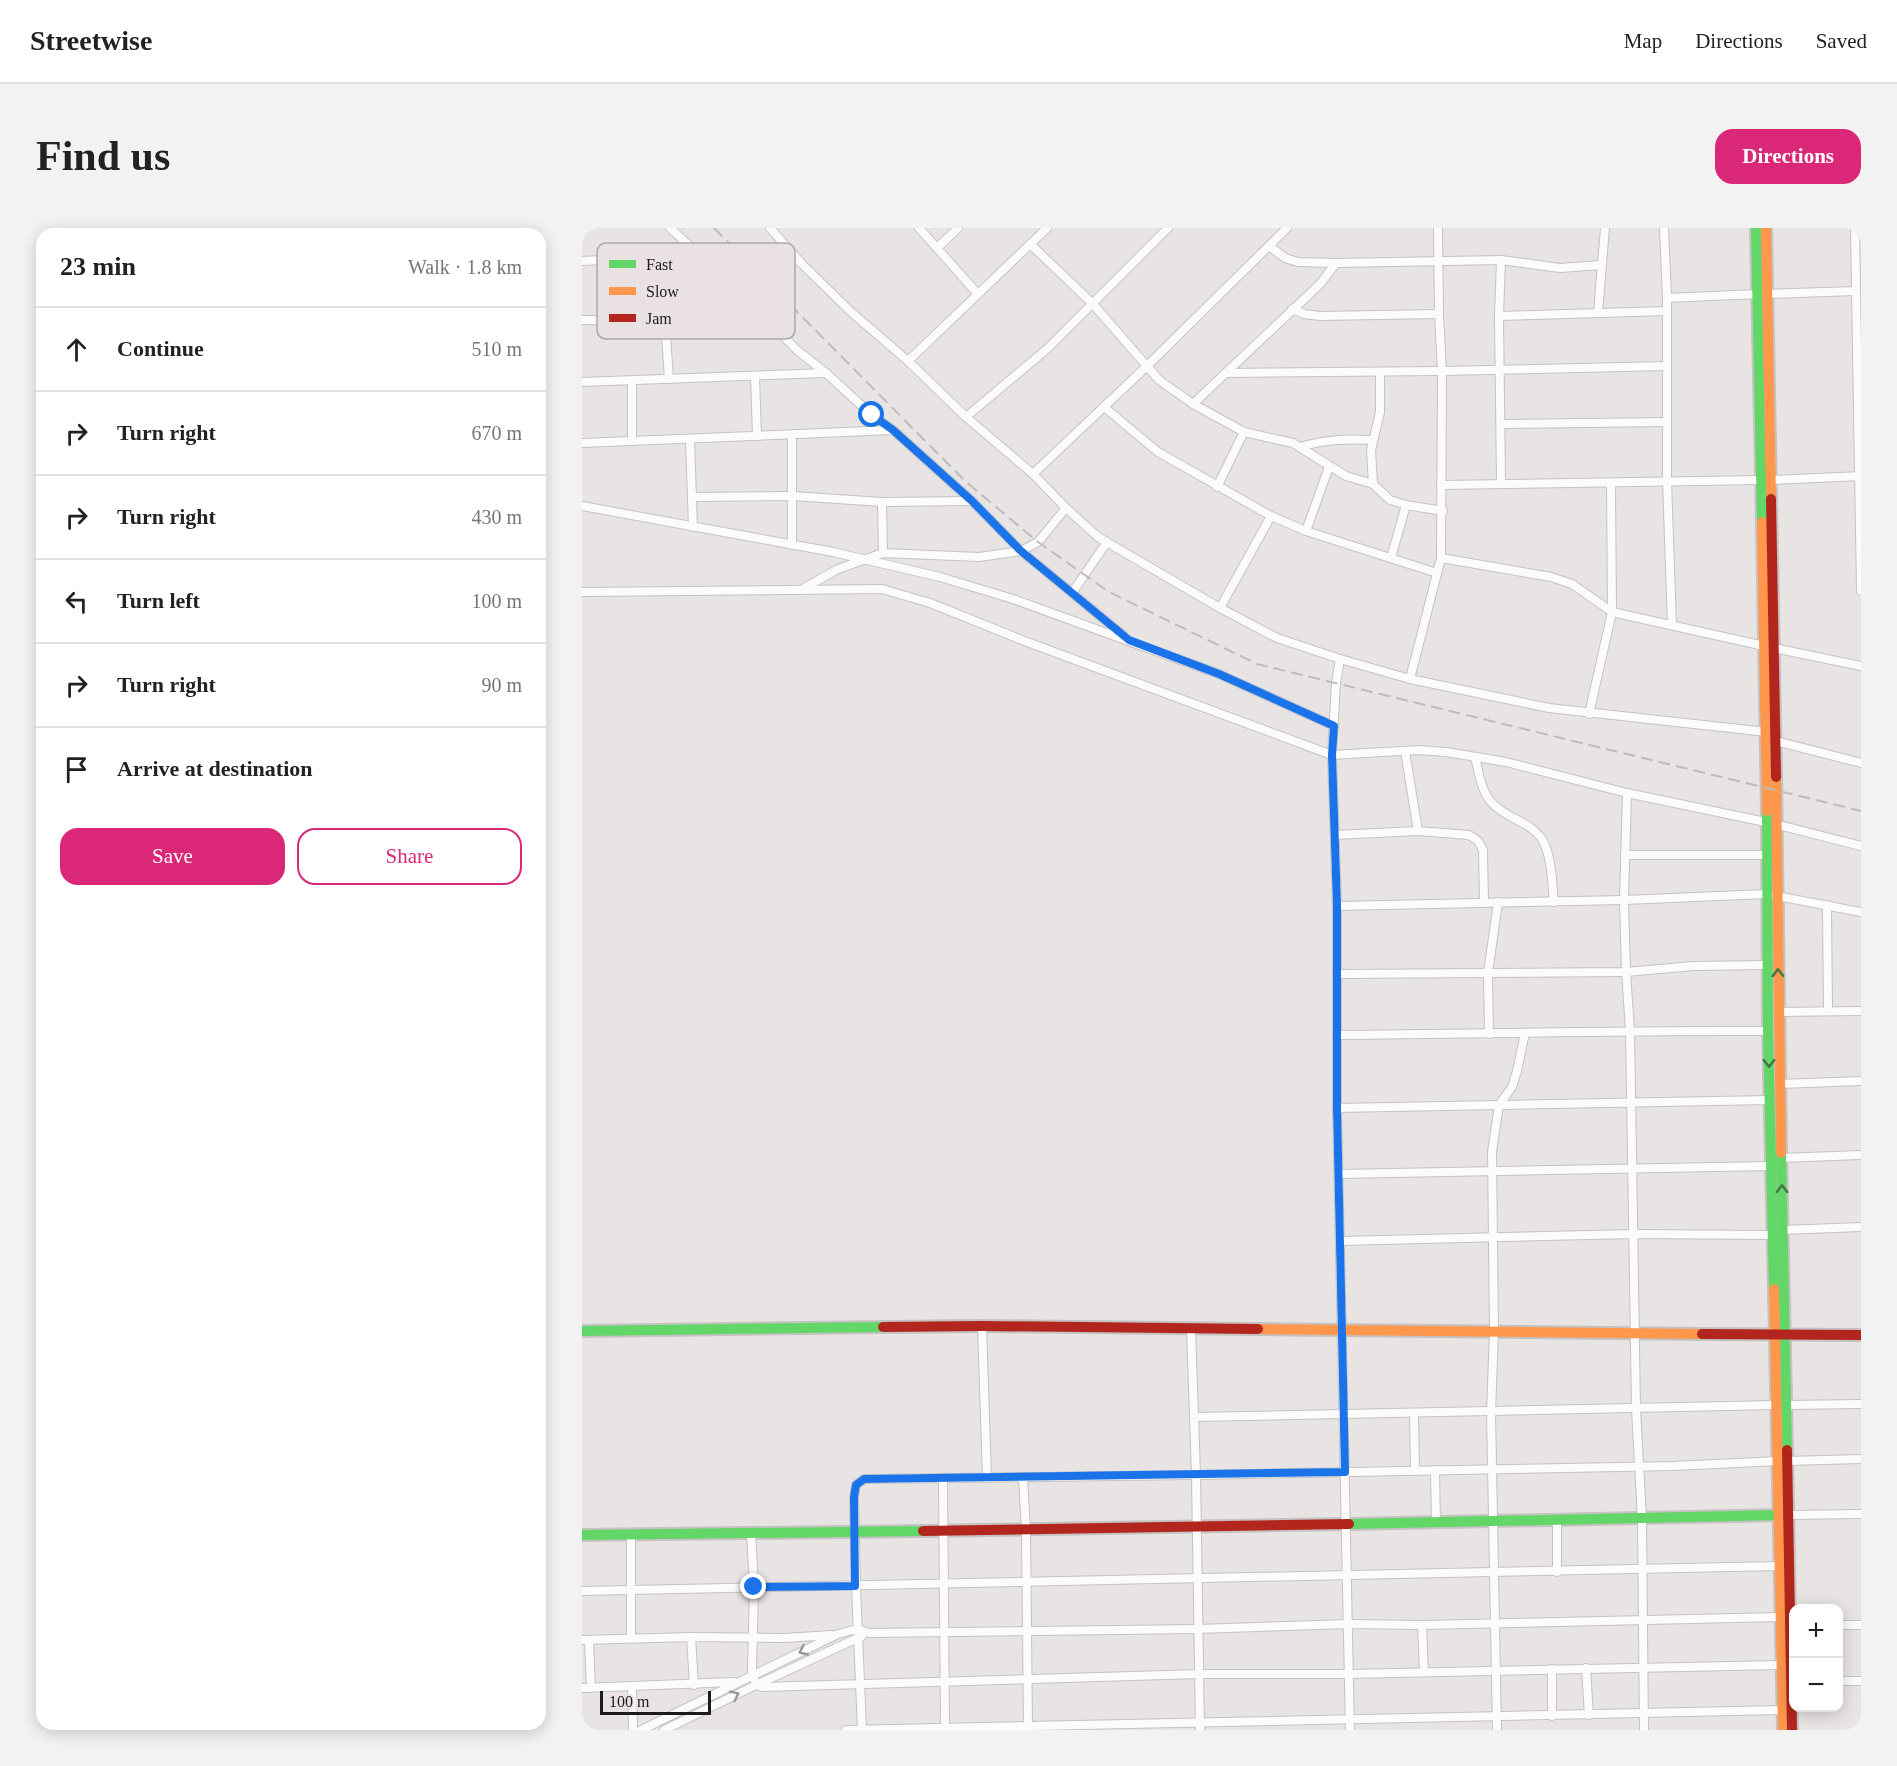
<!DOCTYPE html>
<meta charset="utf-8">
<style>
body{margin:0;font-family:"Times New Roman",serif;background:#f2f2f2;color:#222}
.controls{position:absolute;right:18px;bottom:18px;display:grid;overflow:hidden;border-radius:12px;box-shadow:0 3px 15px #0003}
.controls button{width:54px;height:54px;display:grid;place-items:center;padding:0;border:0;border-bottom:2px solid #e0e0e0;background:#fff;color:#222;font:30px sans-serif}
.scale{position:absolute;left:18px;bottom:15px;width:111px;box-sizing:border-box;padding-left:6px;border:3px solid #1e1b1b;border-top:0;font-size:16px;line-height:21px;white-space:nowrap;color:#1e1b1b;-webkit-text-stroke:4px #eae2e2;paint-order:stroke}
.stop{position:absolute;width:18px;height:18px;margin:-14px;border:4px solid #1a73e8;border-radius:50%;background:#fff}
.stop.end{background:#1a73e8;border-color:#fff;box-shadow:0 2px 6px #0008}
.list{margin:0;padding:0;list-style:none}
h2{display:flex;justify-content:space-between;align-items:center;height:78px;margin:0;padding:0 24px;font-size:26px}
h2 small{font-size:20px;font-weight:400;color:#767676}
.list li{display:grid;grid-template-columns:39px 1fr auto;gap:18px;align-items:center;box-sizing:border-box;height:84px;padding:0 24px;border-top:2px solid #e0e0e0}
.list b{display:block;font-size:22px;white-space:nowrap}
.list em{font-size:20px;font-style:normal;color:#767676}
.actions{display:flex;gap:12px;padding:18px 24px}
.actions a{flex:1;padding:14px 0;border:2px solid #db2777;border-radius:18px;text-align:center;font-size:21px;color:#db2777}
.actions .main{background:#db2777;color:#fff}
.icon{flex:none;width:33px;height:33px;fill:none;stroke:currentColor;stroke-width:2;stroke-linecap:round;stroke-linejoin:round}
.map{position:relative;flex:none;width:1279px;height:1502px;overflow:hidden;border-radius:18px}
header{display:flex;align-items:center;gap:36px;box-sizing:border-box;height:84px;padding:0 30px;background:#fff;border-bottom:2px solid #e0e0e0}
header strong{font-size:28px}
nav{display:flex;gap:33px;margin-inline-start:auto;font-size:21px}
.intro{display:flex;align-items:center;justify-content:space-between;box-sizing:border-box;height:144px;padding:0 36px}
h1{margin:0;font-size:42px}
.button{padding:15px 27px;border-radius:18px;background:#db2777;color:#fff;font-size:21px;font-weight:700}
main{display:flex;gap:36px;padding:0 36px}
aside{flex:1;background:#fff;border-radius:18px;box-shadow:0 3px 15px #0003}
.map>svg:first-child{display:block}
</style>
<header>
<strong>Streetwise</strong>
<nav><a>Map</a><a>Directions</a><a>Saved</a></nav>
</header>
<div class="intro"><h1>Find us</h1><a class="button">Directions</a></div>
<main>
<aside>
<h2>23 min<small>Walk · 1.8 km</small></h2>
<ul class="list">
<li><svg class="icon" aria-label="ahead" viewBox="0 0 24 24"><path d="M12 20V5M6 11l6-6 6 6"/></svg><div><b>Continue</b></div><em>510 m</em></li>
<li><svg class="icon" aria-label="right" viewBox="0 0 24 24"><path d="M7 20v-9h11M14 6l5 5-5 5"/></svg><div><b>Turn right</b></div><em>670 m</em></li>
<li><svg class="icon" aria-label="right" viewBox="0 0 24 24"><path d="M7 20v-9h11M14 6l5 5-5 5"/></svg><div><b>Turn right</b></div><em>430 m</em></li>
<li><svg class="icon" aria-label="left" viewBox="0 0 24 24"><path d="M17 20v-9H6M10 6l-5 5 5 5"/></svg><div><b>Turn left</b></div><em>100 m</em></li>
<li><svg class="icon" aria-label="right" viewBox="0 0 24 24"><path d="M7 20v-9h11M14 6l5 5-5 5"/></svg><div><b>Turn right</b></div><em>90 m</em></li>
<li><svg class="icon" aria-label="arrive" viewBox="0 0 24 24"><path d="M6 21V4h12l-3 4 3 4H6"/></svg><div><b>Arrive at destination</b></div></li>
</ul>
<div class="actions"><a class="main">Save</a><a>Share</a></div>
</aside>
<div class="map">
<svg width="1279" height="1502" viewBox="0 0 1279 1502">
<rect width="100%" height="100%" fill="#e8e4e4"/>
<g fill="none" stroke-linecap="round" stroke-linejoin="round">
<g stroke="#c5c2c2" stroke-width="10">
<g id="street">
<polyline points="88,0 148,55 216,123 244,145 290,187 311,202 390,273 439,323 541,407"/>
<polyline points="188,0 220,36 268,83 326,133 384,189 451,246 484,280 516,309 638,380 695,410 758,431 828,451 967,480 1185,504"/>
<polyline points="337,0 395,65"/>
<polyline points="1082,0 1085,70 1085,253 1090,397"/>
<polyline points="1273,0 1279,363"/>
<polyline points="448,16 510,75 577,152 611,176 662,204 711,215 764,248 791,256 808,272 824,277 861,283"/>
<polyline points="687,18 703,30 716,34 754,35 919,32 978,40 1019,37"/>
<polyline points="355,20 376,0"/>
<polyline points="28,31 29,92"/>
<polyline points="919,32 917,88 919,256"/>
<polyline points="0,33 115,27"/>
<polyline points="1185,66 1273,63"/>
<polyline points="1085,70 1176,66"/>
<polyline points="710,81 722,86 738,88 857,86"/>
<polyline points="1016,85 1023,0"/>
<polyline points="917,88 1085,83"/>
<polyline points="0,92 83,93 179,86"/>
<polyline points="83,93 87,151"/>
<polyline points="326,133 465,0"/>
<polyline points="646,145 860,143 1085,138"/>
<polyline points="173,148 175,208"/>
<polyline points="50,153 50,213"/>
<polyline points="0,154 244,145"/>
<polyline points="611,176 738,56 754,35"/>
<polyline points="522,179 576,224 689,288 724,303 855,345"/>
<polyline points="384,189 465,121 586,0"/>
<polyline points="919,196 1085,194"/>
<polyline points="210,208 210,317"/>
<polyline points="108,212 111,299"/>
<polyline points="0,215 311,202"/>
<path d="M 718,219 C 745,211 764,211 791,212"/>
<polyline points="451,246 564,139 705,0"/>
<polyline points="1188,252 1279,248"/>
<polyline points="791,256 789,222 798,184 798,144"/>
<polyline points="859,257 1179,252"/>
<polyline points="635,259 662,204"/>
<polyline points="110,269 211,268 300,274 390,273"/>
<polyline points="300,274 301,325"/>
<polyline points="0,278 251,324 358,349 431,371 637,446 752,498"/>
<polyline points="724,303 747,239"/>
<polyline points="809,330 824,277"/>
<polyline points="859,330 969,349 990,356 1030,384 1182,418"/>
<polyline points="222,360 256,341 301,325 397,329 439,323 456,314 484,280"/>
<polyline points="0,364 300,361 348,375 445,414 750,527 836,522 864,524 924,534 1045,565 1193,596 1279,618"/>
<polyline points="490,365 525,314"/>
<polyline points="638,380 689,288"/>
<polyline points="1192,420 1279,438"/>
<polyline points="758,431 754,455 750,527 755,678 755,880 768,1502"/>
<polyline points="828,451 859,330 860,143 857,86 856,0"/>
<polyline points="1007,486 1030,384 1029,255"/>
<polyline points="1194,513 1279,535"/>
<polyline points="823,523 836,603"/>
<path d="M 893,529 C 897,545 899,564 911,576 C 925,591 953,595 962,615 C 970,632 970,655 972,674"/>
<polyline points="753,607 836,603 887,607 896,613 901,622 902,674"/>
<polyline points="1043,627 1184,627"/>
<polyline points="1245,677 1246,783"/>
<polyline points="755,678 1042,672 1184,666 1279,684"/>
<polyline points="755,746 1044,744 1042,672 1045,565"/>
<polyline points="1196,784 1279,783"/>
<polyline points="907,806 906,745 916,674"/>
<path d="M 755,807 C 899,806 1043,802 1186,803"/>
<polyline points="1197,856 1279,853"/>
<polyline points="755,880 1188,872"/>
<polyline points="1199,930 1279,927"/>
<polyline points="757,946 1189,938"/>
<polyline points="1201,1002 1279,999"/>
<polyline points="759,1013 1051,1006 1191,1007"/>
<polyline points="400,1098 405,1250"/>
<polyline points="609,1101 614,1247 618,1502"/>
<polyline points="1203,1177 1279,1176"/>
<polyline points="832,1185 833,1243"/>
<polyline points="612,1189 1194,1177"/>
<polyline points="1205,1233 1279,1231"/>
<polyline points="853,1242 854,1295"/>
<polyline points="361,1250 363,1502"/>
<polyline points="441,1250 444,1302 446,1500"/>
<polyline points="1206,1287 1279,1286"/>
<polyline points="975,1292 975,1344"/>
<polyline points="169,1305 172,1359 170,1443 174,1457 180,1459 617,1446 766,1446 1199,1437"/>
<polyline points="49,1306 49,1410"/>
<polyline points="0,1363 1198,1338"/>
<polyline points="840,1397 842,1444"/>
<polyline points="1256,1397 1279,1397"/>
<polyline points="109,1409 112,1457"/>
<polyline points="0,1412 109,1409 202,1410 250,1407"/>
<polyline points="7,1412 9,1460"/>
<polyline points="1004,1440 1007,1487"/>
<polyline points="970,1441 970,1488"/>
<polyline points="1256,1453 1279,1453"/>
<polyline points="50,1459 51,1502"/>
<polyline points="0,1460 151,1454"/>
<polyline points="59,1502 256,1406 275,1401 287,1405 615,1401 766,1396 840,1397 1198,1389"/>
<polyline points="82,1502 174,1457 280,1408"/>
<polyline points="264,1502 1200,1482"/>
<polyline points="280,1502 274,1358 272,1269 274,1257 282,1251 614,1247 1092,1238 1196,1233"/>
<polyline points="915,1502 909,1184 912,1104 910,924 917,877 930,859 935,843 943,805"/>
<polyline points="1062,1502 1060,1291 1054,1181 1048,802 1044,744 1111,738 1186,737"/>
</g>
</g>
<g stroke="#c5c2c2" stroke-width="14">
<g id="fast">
<polyline points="1174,0 1180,294"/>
<polyline points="1185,583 1186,803 1192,1061"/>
<polyline points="1199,925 1205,1222"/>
<polyline points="0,1103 301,1099"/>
<polyline points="767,1296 1202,1287"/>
<polyline points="0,1307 341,1303"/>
</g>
</g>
<g stroke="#c5c2c2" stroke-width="14">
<g id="slow">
<polyline points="1184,0 1189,271"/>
<polyline points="1180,294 1185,583"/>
<polyline points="1194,549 1199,925"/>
<polyline points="1192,1061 1201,1502"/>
<polyline points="676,1101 1120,1106"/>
</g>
</g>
<g stroke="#c5c2c2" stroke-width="14">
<g id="jam">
<polyline points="1189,271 1194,549"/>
<polyline points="301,1099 400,1098 676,1101"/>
<polyline points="1120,1106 1279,1107"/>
<polyline points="1205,1222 1210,1502"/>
<polyline points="341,1303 767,1296"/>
</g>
</g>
<use href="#street" stroke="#fcfbfb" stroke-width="8"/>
<use href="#fast" stroke="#63d668" stroke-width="10"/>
<use href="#slow" stroke="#ff974d" stroke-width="10"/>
<use href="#jam" stroke="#b3261e" stroke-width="10"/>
<polyline stroke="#bdbbbb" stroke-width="2" stroke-dasharray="12 6" stroke-linecap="butt" points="132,0 383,253 456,314 527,364 675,436 1279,583"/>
</g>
<defs><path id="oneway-chevron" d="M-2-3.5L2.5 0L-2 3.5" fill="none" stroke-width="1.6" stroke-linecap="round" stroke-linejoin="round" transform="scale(1.5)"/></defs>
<g stroke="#407842">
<use href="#oneway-chevron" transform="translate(1196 745) rotate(-91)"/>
<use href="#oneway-chevron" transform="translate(1187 835) rotate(89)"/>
<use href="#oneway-chevron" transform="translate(1200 961) rotate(-91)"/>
</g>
<g stroke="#989696">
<use href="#oneway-chevron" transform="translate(221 1423) rotate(155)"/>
<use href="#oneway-chevron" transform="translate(153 1467) rotate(-26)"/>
</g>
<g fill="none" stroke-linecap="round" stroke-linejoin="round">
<polyline stroke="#1a73e8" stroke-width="8" points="172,1359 273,1358 272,1269 274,1257 282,1251 763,1244 755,880 755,678 750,527 752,498 637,446 547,412 439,323 390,273 311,202 290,187"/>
</g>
<rect x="15" y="15" width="198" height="96" rx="9" fill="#eae2e2" stroke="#ada6a6" stroke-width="1.5"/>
<rect x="27" y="32" width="27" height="8" fill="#63d668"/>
<rect x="27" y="59" width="27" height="8" fill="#ff974d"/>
<rect x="27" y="86" width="27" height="8" fill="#b3261e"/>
<g font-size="16" fill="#1e1b1b">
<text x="64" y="42">Fast</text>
<text x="64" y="69">Slow</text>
<text x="64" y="96">Jam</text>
</g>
</svg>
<div class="controls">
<button>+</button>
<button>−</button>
</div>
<div class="scale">100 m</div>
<div class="stop" style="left:290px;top:187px"></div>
<div class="stop end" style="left:172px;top:1359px"></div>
</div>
</main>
